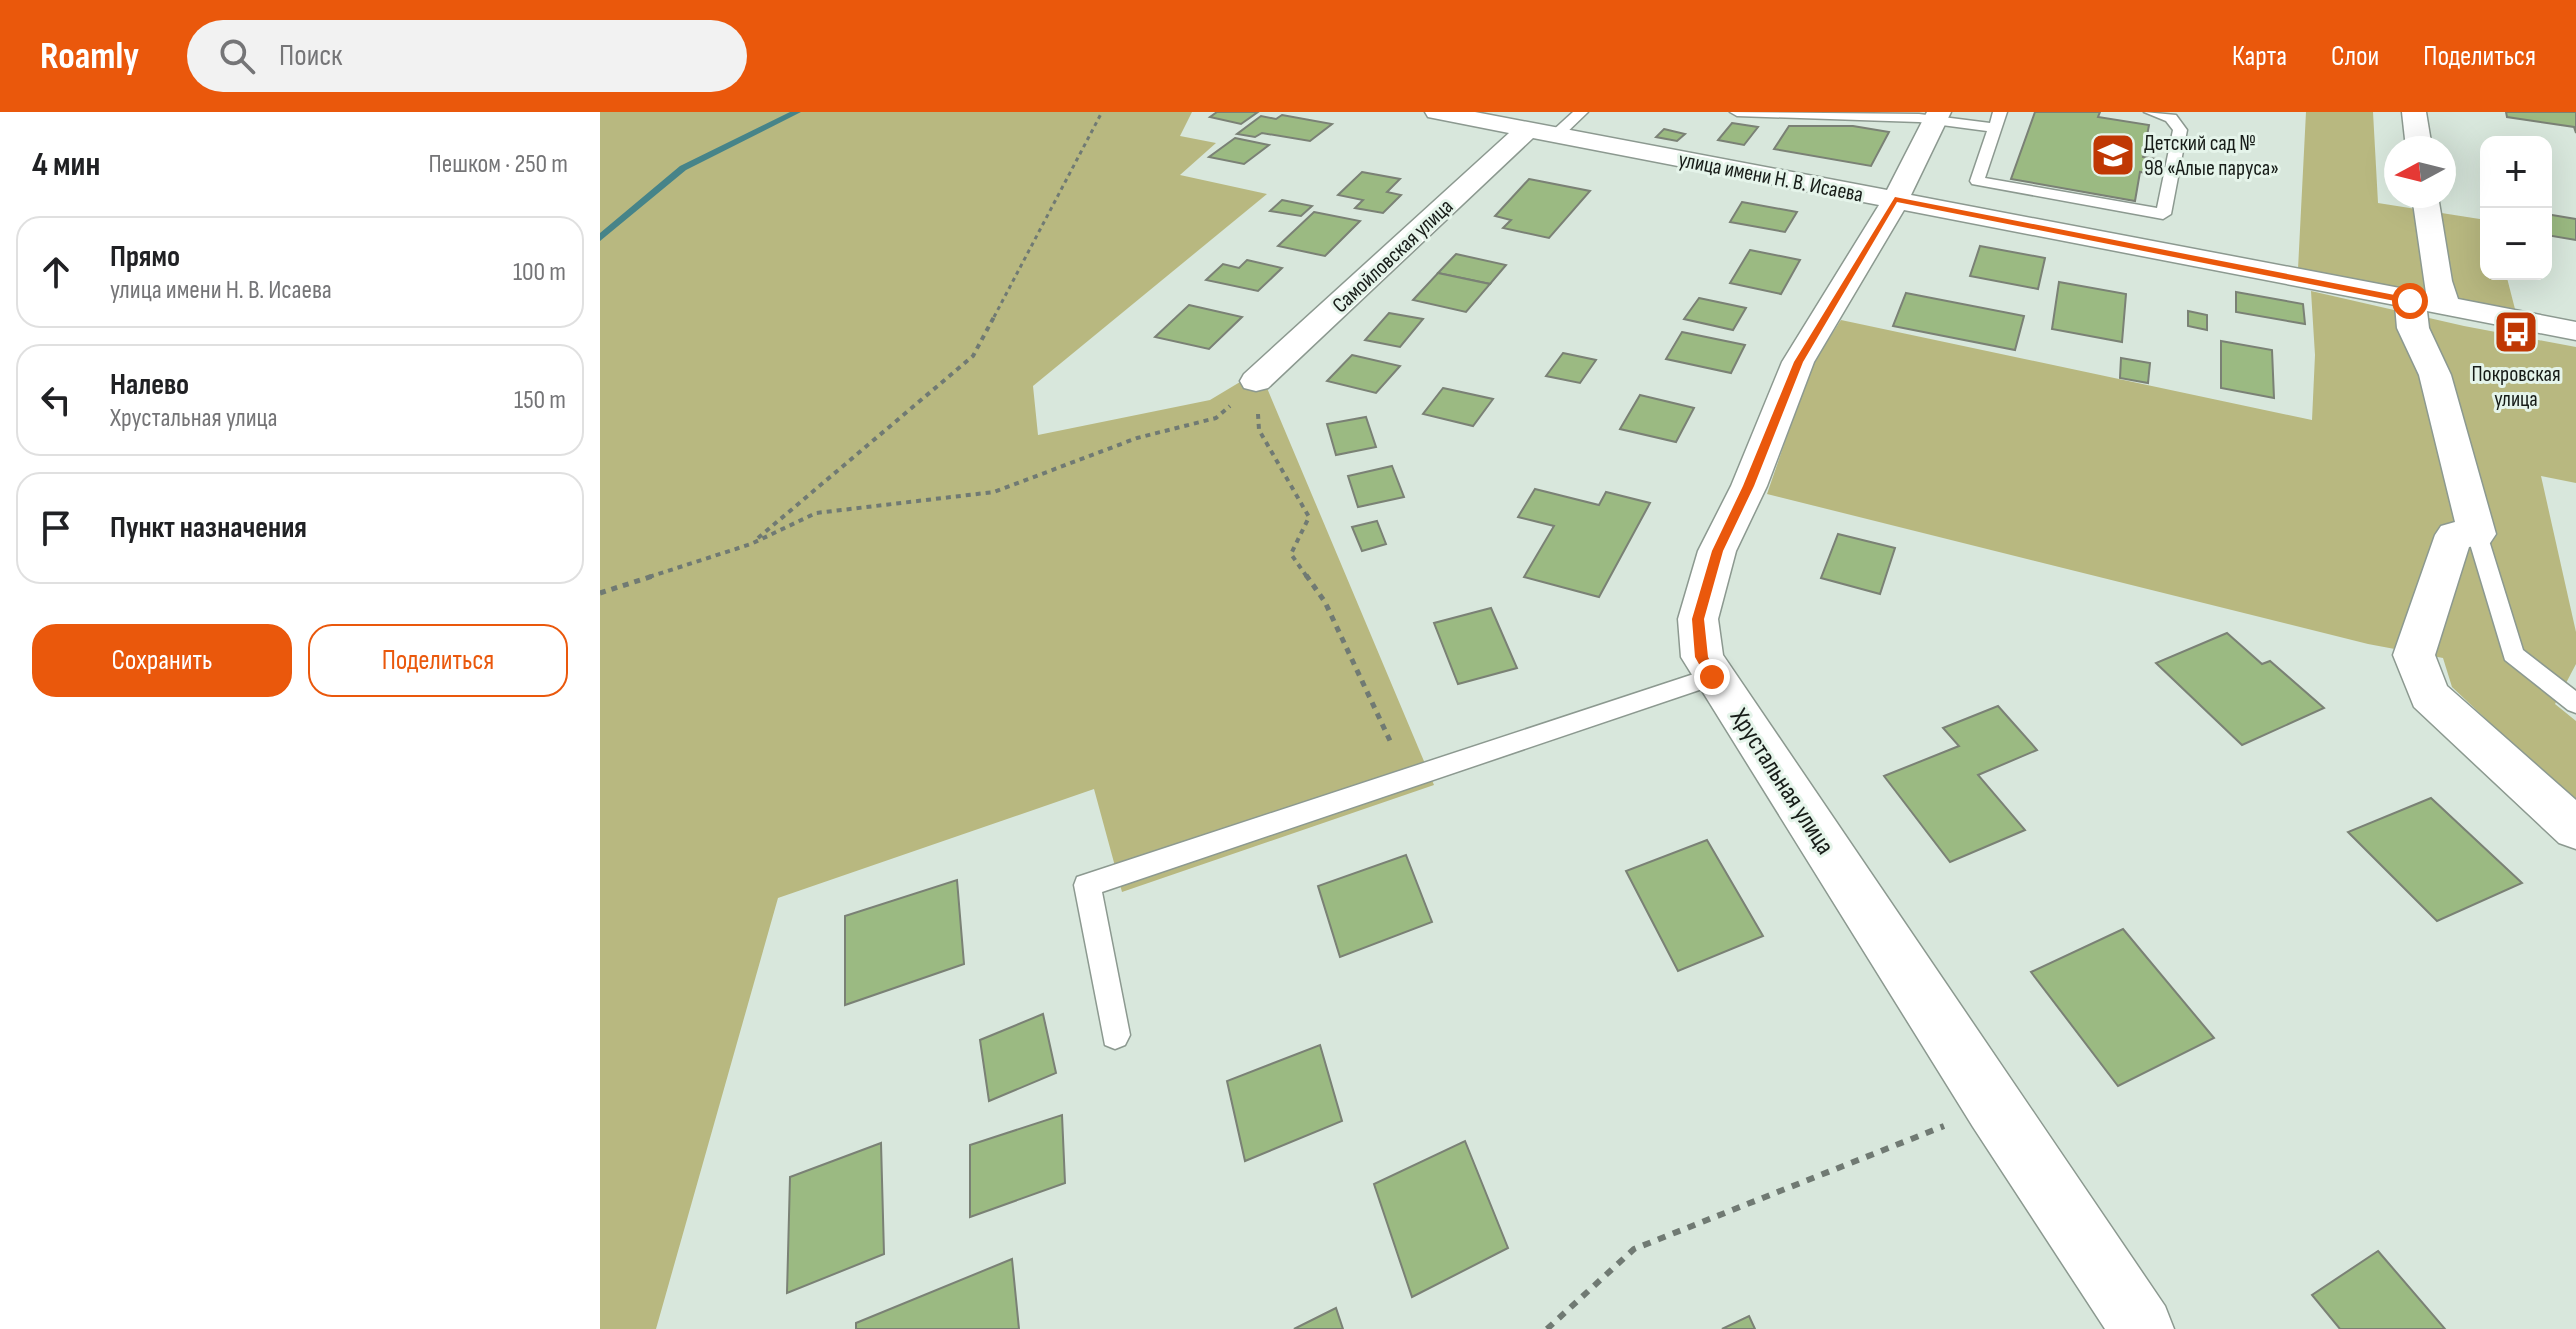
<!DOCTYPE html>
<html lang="ru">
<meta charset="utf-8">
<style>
body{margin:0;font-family:"Sofia Sans Condensed",sans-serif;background:#f2f2f2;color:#202124}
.controls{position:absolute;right:24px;top:24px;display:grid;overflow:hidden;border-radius:16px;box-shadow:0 8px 32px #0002}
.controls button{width:72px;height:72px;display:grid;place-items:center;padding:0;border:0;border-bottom:2px solid #e0e0e0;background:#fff;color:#202124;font:40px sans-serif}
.compass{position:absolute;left:1784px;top:24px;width:72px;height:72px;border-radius:50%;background:#fff;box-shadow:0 8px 32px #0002;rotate:263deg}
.stop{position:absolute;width:24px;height:24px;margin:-18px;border:6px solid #ea580c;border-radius:50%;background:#fff}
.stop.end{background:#ea580c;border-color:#fff;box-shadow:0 2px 8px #0008}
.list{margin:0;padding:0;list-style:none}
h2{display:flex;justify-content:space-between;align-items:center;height:104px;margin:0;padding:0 32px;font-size:34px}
h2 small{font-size:26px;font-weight:400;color:#757577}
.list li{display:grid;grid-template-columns:52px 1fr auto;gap:24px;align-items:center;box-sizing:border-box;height:112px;margin:0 16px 16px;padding:0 16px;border:2px solid #e0e0e0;border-radius:24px}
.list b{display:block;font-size:30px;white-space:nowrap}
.list p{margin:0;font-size:26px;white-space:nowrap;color:#757577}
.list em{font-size:26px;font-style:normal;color:#757577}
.actions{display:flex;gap:16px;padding:24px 32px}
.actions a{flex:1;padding:18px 0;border:2px solid #ea580c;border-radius:24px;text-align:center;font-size:28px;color:#ea580c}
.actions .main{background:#ea580c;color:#fff}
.icon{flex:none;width:44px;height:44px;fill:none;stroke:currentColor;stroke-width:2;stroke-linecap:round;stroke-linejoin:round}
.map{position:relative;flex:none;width:1976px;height:1217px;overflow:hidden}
header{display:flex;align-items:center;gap:48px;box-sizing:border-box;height:112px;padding:0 40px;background:#ea580c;color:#fff}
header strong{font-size:38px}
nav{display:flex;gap:44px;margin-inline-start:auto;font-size:28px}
.search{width:560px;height:72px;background:#f2f2f2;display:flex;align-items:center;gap:20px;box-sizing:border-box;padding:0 28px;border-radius:44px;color:#757577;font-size:30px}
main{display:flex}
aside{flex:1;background:#fff}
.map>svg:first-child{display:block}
</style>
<header>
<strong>Roamly</strong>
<div class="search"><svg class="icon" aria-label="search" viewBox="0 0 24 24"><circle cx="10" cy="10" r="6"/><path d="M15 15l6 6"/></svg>Поиск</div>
<nav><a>Карта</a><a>Слои</a><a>Поделиться</a></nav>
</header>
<main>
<aside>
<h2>4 мин<small>Пешком · 250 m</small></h2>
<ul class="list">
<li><svg class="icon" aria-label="ahead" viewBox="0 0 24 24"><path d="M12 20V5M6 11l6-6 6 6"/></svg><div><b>Прямо</b><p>улица имени Н. В. Исаева</p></div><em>100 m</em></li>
<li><svg class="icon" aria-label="left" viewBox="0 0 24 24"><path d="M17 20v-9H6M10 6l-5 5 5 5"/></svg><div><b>Налево</b><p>Хрустальная улица</p></div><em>150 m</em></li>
<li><svg class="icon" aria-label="arrive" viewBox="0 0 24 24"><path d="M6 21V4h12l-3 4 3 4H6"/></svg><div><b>Пункт назначения</b></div></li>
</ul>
<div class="actions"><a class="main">Сохранить</a><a>Поделиться</a></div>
</aside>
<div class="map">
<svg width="1976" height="1217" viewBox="0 0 1976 1217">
<rect width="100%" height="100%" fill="#d8e7dc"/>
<g fill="#b8b880">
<polygon points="0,0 592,0 580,24 616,31 580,63 667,82 433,274 438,323 610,288 645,267 667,276 834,673 522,780 494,677 178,786 56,1217 0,1217"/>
<polygon points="1706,0 1773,0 1778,91 1886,108 1886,162 1906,162 1916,201 1698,157"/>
<polygon points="1711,179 1864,214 1976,235 1976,371 1941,364 1976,520 1976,552 1955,592 1976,609 1976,692 1852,575 1843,546 1768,532 1167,382 1211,254 1241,208 1712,308 1715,243"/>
</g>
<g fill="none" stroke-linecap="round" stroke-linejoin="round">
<polygon fill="#468489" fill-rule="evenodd" points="190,0 201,0 86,58 0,129 0,121 80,54"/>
</g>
<g fill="#9bba82" stroke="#7a8175" stroke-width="2">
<polygon points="617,0 658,0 641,12 610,5"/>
<polygon points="1435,0 1500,0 1498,5 1549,13 1543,45 1557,47 1554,62 1540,60 1535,89 1411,67"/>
<polygon points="1906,0 1976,0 1976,21 1974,15 1907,5"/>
<polygon points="682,3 732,12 710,29 662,21 655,25 637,22 661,4 676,7"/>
<polygon points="1132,11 1158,15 1144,33 1118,28"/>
<polygon points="1189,14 1253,14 1289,20 1271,54 1174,37"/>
<polygon points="1064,17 1085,22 1077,29 1056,25"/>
<polygon points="635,26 669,33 644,52 609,45"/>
<polygon points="762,60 800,67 787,80 801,83 783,101 755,96 763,88 738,83"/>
<polygon points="929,67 990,79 949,126 903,116 911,108 895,104"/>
<polygon points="682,88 712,94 701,104 670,99"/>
<polygon points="1142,90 1197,100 1185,120 1130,110"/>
<polygon points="714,100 760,109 725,144 678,134"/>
<polygon points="1946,102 1976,107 1976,128 1946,123"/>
<polygon points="1380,134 1445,146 1438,177 1370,164"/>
<polygon points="1150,138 1200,148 1181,182 1130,171"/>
<polygon points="856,142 906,153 890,172 838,161"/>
<polygon points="647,148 682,156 658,179 606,168 623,152 639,156"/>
<polygon points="838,161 890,172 866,200 813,188"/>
<polygon points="1459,170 1526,182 1522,230 1452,217"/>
<polygon points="1636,180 1703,192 1705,212 1636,200"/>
<polygon points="1306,181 1424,204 1415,238 1293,214"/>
<polygon points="1099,186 1146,196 1133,218 1084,207"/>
<polygon points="589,193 642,205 609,237 555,225"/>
<polygon points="1588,199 1607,203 1607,218 1588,214"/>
<polygon points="789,201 823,207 800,235 765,228"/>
<polygon points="1082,220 1145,233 1131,261 1066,247"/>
<polygon points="1621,229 1672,238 1674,286 1621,276"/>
<polygon points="963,241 996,248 980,271 946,264"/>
<polygon points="752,243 800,254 776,281 727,269"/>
<polygon points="1521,246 1550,251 1548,271 1520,266"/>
<polygon points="843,276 893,287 873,314 823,302"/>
<polygon points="1040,283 1094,296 1076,330 1020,317"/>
<polygon points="766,305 776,335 736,343 727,312"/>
<polygon points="792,354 804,385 758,395 748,364"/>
<polygon points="935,377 999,393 1006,380 1050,391 999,485 924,465 954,414 918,405"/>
<polygon points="777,409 786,432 762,439 752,415"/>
<polygon points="1238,422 1295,436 1280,482 1221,466"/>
<polygon points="891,496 917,556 858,572 834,511"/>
<polygon points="1627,521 1662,552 1670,549 1724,596 1642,633 1556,551"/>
<polygon points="1398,594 1437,638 1378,663 1425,718 1350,750 1284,664 1359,634 1343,616"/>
<polygon points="1831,686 1922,771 1837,809 1748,720"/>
<polygon points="1107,728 1163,824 1078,859 1026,759"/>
<polygon points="806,743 832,810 740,845 718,774"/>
<polygon points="357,768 364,852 245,893 245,804"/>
<polygon points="1523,817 1614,926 1518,974 1431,860"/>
<polygon points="443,902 456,961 389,989 380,928"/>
<polygon points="720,933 742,1009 645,1049 627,969"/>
<polygon points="462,1003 465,1071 370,1105 370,1033"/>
<polygon points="865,1029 908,1136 812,1185 774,1072"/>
<polygon points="281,1031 284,1142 187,1181 190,1065"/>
<polygon points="1778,1139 1845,1217 1740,1217 1712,1183"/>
<polygon points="412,1147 419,1217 256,1217 256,1211"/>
<polygon points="736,1196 743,1217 694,1217"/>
<polygon points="1149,1204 1155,1217 1122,1217"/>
</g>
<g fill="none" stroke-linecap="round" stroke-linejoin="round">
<g stroke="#8c9990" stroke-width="3">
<g id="service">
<polygon points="973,0 988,0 961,26 951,26 951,20"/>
<polygon points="1130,0 1319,2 1390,11 1393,0 1407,0 1385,66 1557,96 1573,18 1566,9 1544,0 1576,3 1587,18 1571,102 1563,107 1372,72 1370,69 1387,19 1319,10 1137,4"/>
<polygon points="1877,415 1887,422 1923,538 1976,579 1976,601 1968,598 1905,548 1867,422"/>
<polygon points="1112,556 1120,559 1124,565 1120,571 502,780 530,923 525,933 515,937 505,933 474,773 477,765"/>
</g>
</g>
<g stroke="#8c9990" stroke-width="3">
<g id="minor">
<polygon points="825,0 875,0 1287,78 1327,0 1351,0 1311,83 1826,181 1812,84 1838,84 1852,169 1858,187 1976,210 1976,228 1827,199 1829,216 1851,263 1896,422 1890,431 1869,435 1835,543 1847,574 1976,688 1976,737 1959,731 1814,595 1793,543 1835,423 1841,414 1855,410 1819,263 1797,216 1795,193 1304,98 1214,250 1167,374 1136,439 1118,507 1123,543 1565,1194 1574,1217 1505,1217 1373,1015 1081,545 1078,507 1098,439 1131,374 1182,250 1279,93 933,26 668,276 656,279 644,276 640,269 644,262 909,21 828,5"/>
<polygon points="1802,0 1826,0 1832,36 1806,36"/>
</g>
</g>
<polyline stroke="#707a73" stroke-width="3" stroke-dasharray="4 4" stroke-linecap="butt" points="394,205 502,0"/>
<g stroke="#707a73" stroke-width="4" stroke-dasharray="5 5" stroke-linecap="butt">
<polyline points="658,302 659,318 709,405 691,442 707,465"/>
<polyline points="158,426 373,244 395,203"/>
<polyline points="49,465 151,432 216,401 394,380 537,326 616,306 630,294"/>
</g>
<g stroke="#707a73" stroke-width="5" stroke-dasharray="6 6" stroke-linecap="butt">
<polyline points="706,463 725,490 792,633"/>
<polyline points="0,481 56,463"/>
</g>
<polyline stroke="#707a73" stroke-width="6" stroke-dasharray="8 8" stroke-linecap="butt" points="947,1217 1034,1137 1344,1014"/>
<use href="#service" fill="#fff" fill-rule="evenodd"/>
<use href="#minor" fill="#fff" fill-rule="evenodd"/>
</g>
<polygon fill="#ea580c" points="1295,85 1810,186 1815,189 1810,192 1297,90 1203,250 1154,374 1123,439 1104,507 1108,545 1119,565 1117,568 1108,568 1095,545 1092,507 1112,439 1143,374 1194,250"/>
<defs>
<g id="school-square" transform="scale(2.3)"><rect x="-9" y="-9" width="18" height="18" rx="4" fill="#c03804" stroke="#e5f4ea"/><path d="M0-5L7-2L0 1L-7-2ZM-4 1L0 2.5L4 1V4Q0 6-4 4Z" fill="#fff"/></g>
<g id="bus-square" transform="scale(2.3)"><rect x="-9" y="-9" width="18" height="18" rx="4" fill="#c03804" stroke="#e5f4ea"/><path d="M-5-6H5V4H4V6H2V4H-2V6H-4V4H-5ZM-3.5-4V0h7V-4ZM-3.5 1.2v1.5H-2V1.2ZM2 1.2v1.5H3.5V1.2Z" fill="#fff"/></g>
</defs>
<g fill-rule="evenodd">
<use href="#school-square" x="1513" y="43"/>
<use href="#bus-square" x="1916" y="220"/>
</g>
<g text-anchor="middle" stroke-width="6" stroke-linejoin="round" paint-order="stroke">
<g font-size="22" fill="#171c18" stroke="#e5f4ea" text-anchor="start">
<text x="1544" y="38">Детский сад №<tspan x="1544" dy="25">98 «Алые паруса»</tspan></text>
<text x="1916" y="269" text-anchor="middle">Покровская<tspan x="1916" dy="25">улица</tspan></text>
</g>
<g font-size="22" fill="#171c18" stroke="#e5f4ea">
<text transform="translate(1171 64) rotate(11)" y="8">улица имени Н. В. Исаева</text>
<text transform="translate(792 143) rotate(-43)" y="8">Самойловская улица</text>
</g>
<g font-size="26" fill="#171c18" stroke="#e5f4ea">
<text transform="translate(1183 669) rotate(57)" y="9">Хрустальная улица</text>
</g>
</g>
</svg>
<div class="controls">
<button>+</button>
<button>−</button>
</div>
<svg class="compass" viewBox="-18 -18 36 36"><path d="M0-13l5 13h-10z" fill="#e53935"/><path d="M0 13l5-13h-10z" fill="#757577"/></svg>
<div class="stop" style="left:1810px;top:189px"></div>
<div class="stop end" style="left:1112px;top:565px"></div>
</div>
</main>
